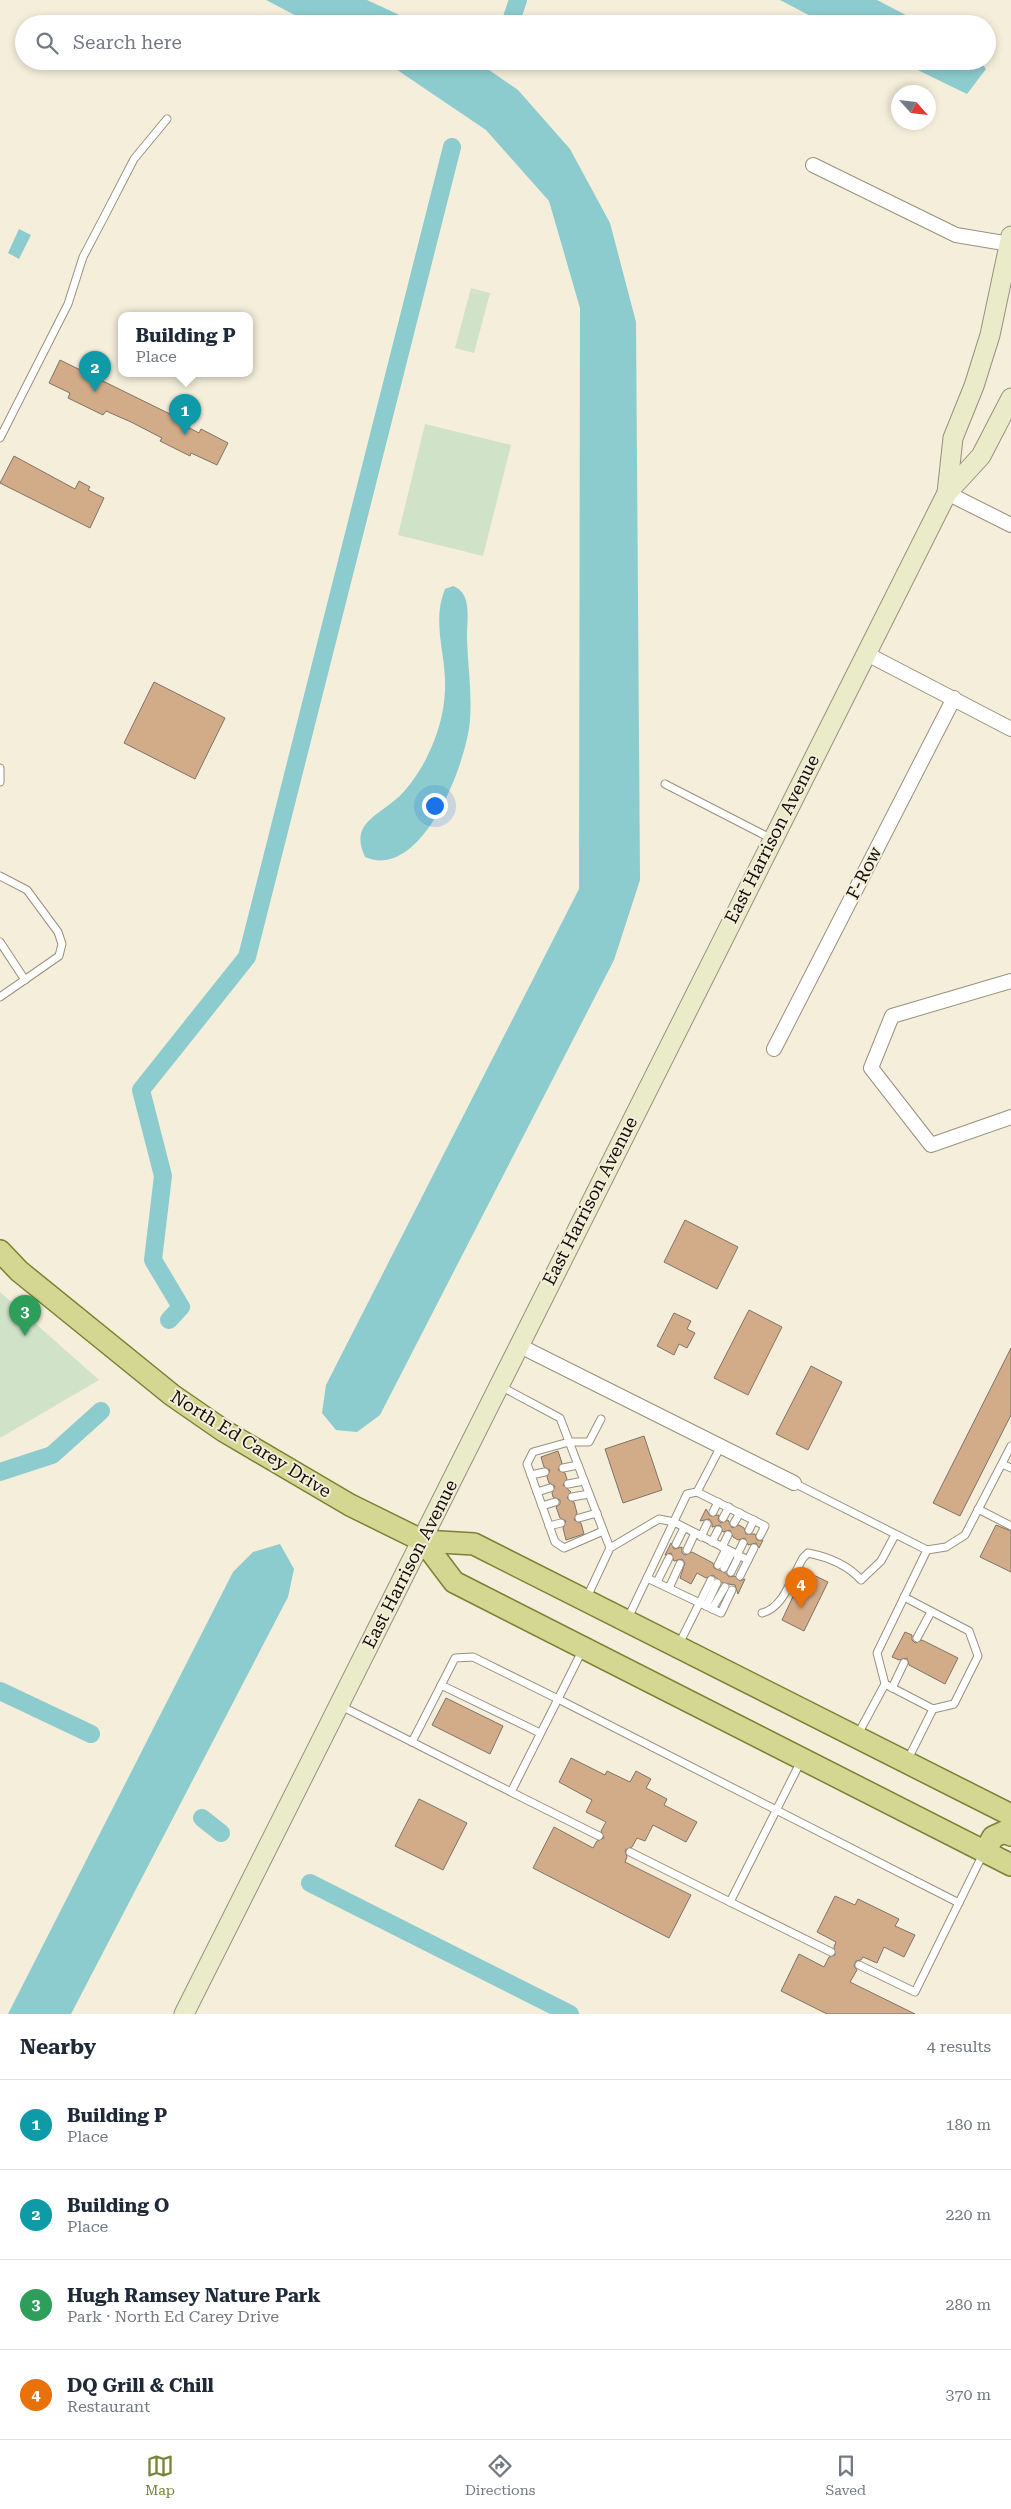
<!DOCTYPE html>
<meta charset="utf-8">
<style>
body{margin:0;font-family:"Roboto Serif",serif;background:#f6f6f7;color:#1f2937}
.compass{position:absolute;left:891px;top:85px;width:45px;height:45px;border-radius:50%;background:#fff;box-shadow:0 2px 8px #0003;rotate:117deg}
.you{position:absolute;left:434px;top:805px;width:18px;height:18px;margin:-12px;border:4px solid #fff;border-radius:50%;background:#1a73e8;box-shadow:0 0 0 8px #1a73e833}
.badge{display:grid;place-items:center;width:32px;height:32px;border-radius:50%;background:#778634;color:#fff;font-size:16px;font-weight:700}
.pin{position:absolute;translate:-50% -41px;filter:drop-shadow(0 1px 2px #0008)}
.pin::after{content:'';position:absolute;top:26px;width:18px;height:15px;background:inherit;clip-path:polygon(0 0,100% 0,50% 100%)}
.popup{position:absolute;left:118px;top:312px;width:135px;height:65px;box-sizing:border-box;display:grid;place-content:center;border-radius:10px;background:#fff;filter:drop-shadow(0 1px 4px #0005);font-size:16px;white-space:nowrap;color:#747a83}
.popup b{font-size:19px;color:#1f2937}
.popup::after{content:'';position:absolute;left:50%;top:100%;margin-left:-10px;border:10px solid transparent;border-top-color:#fff}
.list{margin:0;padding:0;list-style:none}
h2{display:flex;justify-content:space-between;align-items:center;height:65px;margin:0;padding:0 20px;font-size:21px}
h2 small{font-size:16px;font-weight:400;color:#747a83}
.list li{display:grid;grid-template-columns:32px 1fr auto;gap:15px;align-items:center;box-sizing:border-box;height:90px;padding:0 20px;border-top:1px solid #e0e1e3}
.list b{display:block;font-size:19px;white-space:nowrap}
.list p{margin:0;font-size:16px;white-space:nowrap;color:#747a83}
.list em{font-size:16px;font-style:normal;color:#747a83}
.icon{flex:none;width:28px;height:28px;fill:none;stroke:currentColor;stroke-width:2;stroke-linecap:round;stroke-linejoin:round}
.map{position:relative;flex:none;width:1011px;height:2014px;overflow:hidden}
.search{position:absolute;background:#fff;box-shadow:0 2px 8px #0003;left:15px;right:15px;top:15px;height:55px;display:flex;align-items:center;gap:12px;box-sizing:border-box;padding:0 18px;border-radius:28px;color:#747a83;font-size:19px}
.sheet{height:425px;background:#fff}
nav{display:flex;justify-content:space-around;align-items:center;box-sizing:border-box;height:70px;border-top:1px solid #e0e1e3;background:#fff;font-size:14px;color:#747a83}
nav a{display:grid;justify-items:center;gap:2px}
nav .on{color:#778634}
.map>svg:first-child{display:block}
</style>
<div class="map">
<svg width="1011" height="2014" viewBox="0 0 1011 2014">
<rect width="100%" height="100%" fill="#f4eeda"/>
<g fill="#d0e3c9">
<polygon points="471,288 490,293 474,353 455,348"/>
<polygon points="425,424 511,445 483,556 398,535"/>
<polygon points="0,1292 99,1380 0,1438"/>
</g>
<g fill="#8ccbce">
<polygon points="266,0 367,0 419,24 312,24"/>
<polygon points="780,0 877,0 923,24 826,24"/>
<polygon points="384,61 476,61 518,90 570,149 610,223 636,322 640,880 614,960 380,1415 357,1432 336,1430 322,1413 326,1385 579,889 580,308 549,201 486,130"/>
<polygon points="899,61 980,61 986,69 967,94"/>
<polygon points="19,229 31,235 19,259 8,253"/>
<path d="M 453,586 C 474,594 466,622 467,640 C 468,667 472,693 470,720 C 467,762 422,882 365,857 C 350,825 375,817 395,800 C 407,791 420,771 427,757 C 437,737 444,714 445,691 C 447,656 431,623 445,589 Z"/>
<polygon points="280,1544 294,1569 288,1597 71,2014 8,2014 233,1572 253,1552"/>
</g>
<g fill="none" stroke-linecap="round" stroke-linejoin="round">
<g stroke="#8ccbce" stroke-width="18">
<polyline points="510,24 518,0"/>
<polyline points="169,1320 181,1307 153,1260 163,1176 141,1090 247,957 452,147"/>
<polyline points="0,1472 52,1455 101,1411"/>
<polyline points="0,1691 91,1734"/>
<polyline points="202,1818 221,1833"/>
<polyline points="310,1883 570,2014"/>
</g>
</g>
<g fill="#d2ab89" stroke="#827366">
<polygon points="60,360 176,417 174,420 199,433 201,429 228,443 217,465 191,453 190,456 160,441 162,438 131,422 106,411 103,415 68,398 70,393 49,383"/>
<polygon points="14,456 75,489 79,481 90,487 88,490 104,498 90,528 0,483"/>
<polygon points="154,682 225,718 195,779 124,743"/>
<polygon points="685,1220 738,1247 717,1289 664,1262"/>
<polygon points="749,1310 782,1327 748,1395 714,1378"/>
<polygon points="674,1313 691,1321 687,1329 695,1333 687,1348 679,1344 674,1355 657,1346"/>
<polygon points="1011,1348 1011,1415 960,1516 933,1503"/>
<polygon points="811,1366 842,1382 808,1450 776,1434"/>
<polygon points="644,1436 662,1490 623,1503 605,1449"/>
<polygon points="558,1451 562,1463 558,1470 565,1473 567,1479 563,1485 571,1492 567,1498 574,1502 577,1513 574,1520 581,1523 584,1534 566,1540 563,1528 566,1521 560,1518 556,1507 560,1504 560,1500 553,1497 552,1493 555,1486 549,1483 547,1477 550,1470 544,1467 541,1457"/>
<polygon points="706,1509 710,1516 719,1515 718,1520 721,1523 728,1520 732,1528 739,1525 744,1528 746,1534 755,1534 757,1540 763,1540 759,1548 756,1543 748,1545 745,1538 738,1540 733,1537 730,1530 723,1532 720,1525 712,1527 712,1523 709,1519 700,1521"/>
<polygon points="996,1525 1011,1531 1011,1572 980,1557"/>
<polygon points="671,1543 674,1549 682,1547 682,1553 685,1555 692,1552 713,1563 714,1568 726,1573 729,1577 735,1576 740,1581 745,1579 738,1594 735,1585 722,1583 713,1575 706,1578 697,1573 691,1584 680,1578 685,1563 682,1559 674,1561 671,1553 665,1555"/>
<polygon points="805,1571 828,1582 804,1631 782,1620"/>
<polygon points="905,1632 912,1635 912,1640 915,1643 922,1640 958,1658 945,1684 909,1665 907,1658 899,1660 892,1657"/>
<polygon points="446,1698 503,1726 490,1754 432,1725"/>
<polygon points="571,1758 605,1775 607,1771 630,1782 636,1771 651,1779 646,1788 667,1799 664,1805 697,1822 686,1842 653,1825 645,1841 637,1838 632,1847 625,1850 627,1857 625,1862 691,1895 669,1938 533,1868 554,1827 593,1848 597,1841 604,1838 601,1831 606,1822 586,1812 592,1800 559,1782"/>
<polygon points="419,1799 467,1823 443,1870 395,1846"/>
<polygon points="835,1896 855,1905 858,1899 899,1919 895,1926 915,1935 904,1957 884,1947 877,1963 863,1957 861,1960 856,1961 854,1966 857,1970 850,1982 915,2014 827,2014 781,1991 799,1954 824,1967 829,1957 835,1955 834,1947 836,1942 817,1932"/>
</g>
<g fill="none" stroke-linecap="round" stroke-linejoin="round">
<g stroke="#97917f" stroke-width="9">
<g id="lane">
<polyline points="0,438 68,304 83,257 103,219 134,159 167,119"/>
<polyline points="0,768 0,782"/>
<polyline points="665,784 772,839"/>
<polyline points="0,876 27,890 58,932 62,944 59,956 0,997"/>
<polyline points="0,942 25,980"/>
<polyline points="500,1386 560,1418 610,1548"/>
<polyline points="601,1419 589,1442 569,1442 533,1452 527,1464 555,1542 564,1548 603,1531"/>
<polyline points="1002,1464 1011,1468"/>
<polyline points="563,1468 578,1465"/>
<polyline points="531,1475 545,1472"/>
<polyline points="794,1483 927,1550 946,1547 965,1535 1011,1446"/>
<polyline points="568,1484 584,1481"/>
<polyline points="537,1492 550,1488"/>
<polyline points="697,1492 765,1526 760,1536"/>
<polyline points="572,1497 589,1494"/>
<polyline points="542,1506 555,1502"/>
<polyline points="978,1509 1011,1526"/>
<polyline points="713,1512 718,1502"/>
<polyline points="579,1518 597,1513"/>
<polyline points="723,1518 729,1507"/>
<polyline points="734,1523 740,1513"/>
<polyline points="549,1526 561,1523"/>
<polyline points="749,1530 754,1520"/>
<polyline points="701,1537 707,1524"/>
<polyline points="712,1542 718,1530"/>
<polyline points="676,1544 684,1528"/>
<polyline points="722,1547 728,1535"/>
<polyline points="687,1550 695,1533"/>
<polyline points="737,1555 743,1543"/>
<polyline points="718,1565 726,1549"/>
<polyline points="724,1568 732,1552"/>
<polyline points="731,1572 739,1556"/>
<polyline points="740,1576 754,1548"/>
<polyline points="647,1578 721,1613 732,1590"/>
<polyline points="657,1582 669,1558"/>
<polyline points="669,1588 680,1564"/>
<polyline points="587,1597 610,1548 659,1519 674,1522 748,1560"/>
<polyline points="904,1597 969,1631 978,1656 954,1704 933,1709"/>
<polyline points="706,1606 717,1583"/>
<polyline points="712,1609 725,1587"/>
<path d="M 762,1613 C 784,1608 792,1576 803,1558 L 808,1553 C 828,1557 848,1565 861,1580 L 881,1561 L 895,1535"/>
<polyline points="628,1618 687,1494 697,1492 721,1446"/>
<polyline points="917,1638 931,1612"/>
<polyline points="679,1644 711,1580"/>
<polyline points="582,1651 558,1699 959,1903"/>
<polyline points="885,1684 877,1653 927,1550"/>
<polyline points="441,1685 540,1733"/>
<polyline points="892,1688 904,1663"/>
<polyline points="339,1705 412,1742 455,1658 473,1657 558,1699 511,1792 599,1836"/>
<polyline points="858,1734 885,1684 933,1709 907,1761"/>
<polyline points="412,1742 511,1792"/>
<polyline points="801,1761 730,1902 831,1952"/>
<polyline points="630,1852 730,1902"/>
<polyline points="859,1965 915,1992 983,1854"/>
</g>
</g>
<g stroke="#97917f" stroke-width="16">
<g id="street">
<polyline points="813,165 956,235 1010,244"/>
<polyline points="947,493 1011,525"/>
<polyline points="867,654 1011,729"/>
<polyline points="1011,981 892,1016 871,1068 931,1145 1011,1117"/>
<polyline points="774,1049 954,698"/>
<polyline points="518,1345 794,1483"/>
</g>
</g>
<g stroke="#97917f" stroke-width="21">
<g id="secondary">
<polyline points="947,493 953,438 974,386 990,335 1011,236"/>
<polyline points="184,2014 947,493 981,456 1011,398"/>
</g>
</g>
<g stroke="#7b8033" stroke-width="24">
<g id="primary">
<polyline points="0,1251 19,1271 172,1395 224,1431 350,1505 423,1541 474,1544 1011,1815"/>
<polyline points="423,1541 454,1582 1011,1865"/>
<polyline points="985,1852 993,1837 1004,1832 1011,1835"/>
</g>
</g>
<use href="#lane" stroke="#fff" stroke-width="7"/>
<use href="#street" stroke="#fff" stroke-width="14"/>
<use href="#secondary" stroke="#e9ebc9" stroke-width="19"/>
<use href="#primary" stroke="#d3d792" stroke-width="21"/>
</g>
<g text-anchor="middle" stroke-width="4" stroke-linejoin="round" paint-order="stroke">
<g font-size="18" fill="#100e08" stroke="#f4eeda">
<text transform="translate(772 839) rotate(-63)" y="6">East Harrison Avenue</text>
<text transform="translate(864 873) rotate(-63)" y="6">F-Row</text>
<text transform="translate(590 1201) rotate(-63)" y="6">East Harrison Avenue</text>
<text transform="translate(251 1444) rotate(32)" y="6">North Ed Carey Drive</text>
<text transform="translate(410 1564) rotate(-63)" y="6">East Harrison Avenue</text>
</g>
</g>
</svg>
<svg class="compass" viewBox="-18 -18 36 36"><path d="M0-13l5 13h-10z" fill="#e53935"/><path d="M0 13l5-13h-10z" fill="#747a83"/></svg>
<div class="you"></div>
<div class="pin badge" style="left:185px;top:435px;background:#0f9aa8">1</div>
<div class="popup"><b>Building P</b>Place</div>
<div class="pin badge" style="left:95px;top:392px;background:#0f9aa8">2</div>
<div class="pin badge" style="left:25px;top:1336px;background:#2e9e5b">3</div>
<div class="pin badge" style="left:801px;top:1608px;background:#e8710a">4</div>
<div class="search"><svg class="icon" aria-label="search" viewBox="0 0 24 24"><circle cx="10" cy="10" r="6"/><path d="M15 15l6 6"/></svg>Search here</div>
</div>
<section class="sheet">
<h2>Nearby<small>4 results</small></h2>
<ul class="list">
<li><span class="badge" style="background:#0f9aa8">1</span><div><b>Building P</b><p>Place</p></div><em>180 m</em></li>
<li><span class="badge" style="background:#0f9aa8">2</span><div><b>Building O</b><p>Place</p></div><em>220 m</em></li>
<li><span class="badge" style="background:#2e9e5b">3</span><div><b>Hugh Ramsey Nature Park</b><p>Park · North Ed Carey Drive</p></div><em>280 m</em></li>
<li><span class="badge" style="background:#e8710a">4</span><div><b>DQ Grill &amp; Chill</b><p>Restaurant</p></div><em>370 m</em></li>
</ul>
</section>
<nav>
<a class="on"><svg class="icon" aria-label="map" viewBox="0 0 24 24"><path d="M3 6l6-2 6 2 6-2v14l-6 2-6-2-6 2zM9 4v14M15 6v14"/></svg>Map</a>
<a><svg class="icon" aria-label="directions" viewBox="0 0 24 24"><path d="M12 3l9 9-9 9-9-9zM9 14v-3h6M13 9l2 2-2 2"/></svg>Directions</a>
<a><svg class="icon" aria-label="saved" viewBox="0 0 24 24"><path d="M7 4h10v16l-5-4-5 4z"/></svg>Saved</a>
</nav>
